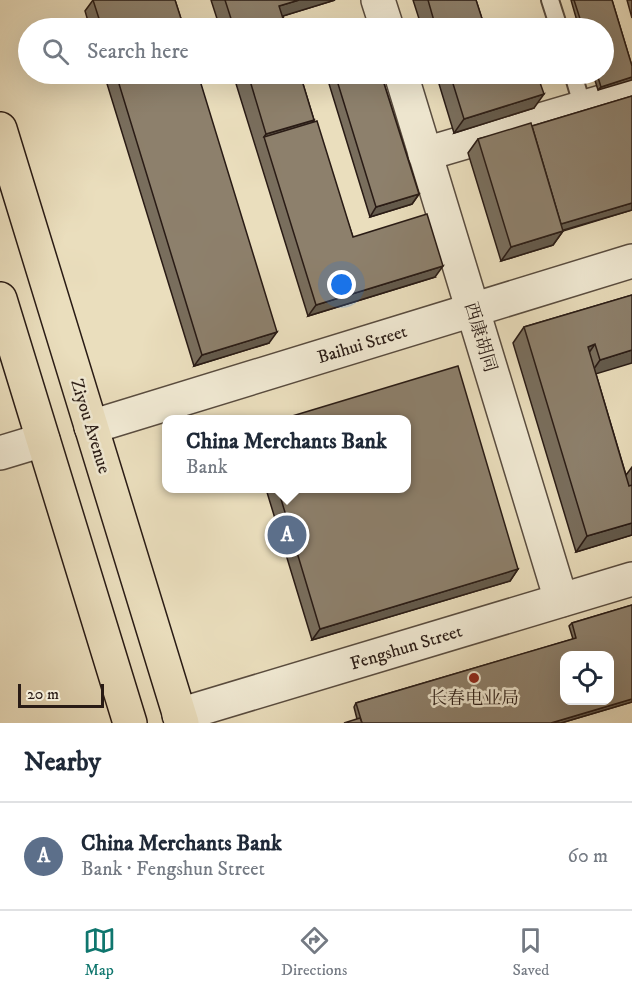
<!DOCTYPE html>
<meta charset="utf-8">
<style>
body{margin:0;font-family:"IM FELL DW Pica","Noto Serif SC",serif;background:#f6f6f7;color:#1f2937}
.controls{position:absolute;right:18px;bottom:18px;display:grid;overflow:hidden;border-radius:12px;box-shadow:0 6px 24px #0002}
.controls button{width:54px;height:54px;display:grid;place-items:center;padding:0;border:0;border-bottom:2px solid #e0e1e3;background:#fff;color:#1f2937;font:30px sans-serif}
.scale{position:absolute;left:18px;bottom:15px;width:86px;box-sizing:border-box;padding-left:6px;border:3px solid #291b15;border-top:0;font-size:16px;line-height:21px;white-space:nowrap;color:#291b15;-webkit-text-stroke:4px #f1ead4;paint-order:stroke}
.you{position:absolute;left:342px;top:285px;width:21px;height:21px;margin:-15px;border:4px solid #fff;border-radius:50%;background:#1a73e8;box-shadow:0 0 0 9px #1a73e833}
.badge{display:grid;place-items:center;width:39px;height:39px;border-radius:50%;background:#0f766e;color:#fff;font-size:20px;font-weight:700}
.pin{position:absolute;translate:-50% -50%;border:3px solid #fff;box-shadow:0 2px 6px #0006}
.popup{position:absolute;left:162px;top:415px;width:249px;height:78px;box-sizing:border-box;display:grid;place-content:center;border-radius:12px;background:#fff;filter:drop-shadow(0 2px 4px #0005);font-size:20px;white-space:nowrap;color:#747a83}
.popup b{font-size:22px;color:#1f2937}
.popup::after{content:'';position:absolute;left:50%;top:100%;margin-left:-12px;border:12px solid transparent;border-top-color:#fff}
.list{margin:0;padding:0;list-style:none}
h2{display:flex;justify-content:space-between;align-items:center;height:78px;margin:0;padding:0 24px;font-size:26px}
h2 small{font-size:20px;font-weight:400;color:#747a83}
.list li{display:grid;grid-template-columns:39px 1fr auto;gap:18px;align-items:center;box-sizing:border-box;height:108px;padding:0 24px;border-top:2px solid #e0e1e3}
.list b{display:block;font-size:22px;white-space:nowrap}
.list p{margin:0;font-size:20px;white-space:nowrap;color:#747a83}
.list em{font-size:20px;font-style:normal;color:#747a83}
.icon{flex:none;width:33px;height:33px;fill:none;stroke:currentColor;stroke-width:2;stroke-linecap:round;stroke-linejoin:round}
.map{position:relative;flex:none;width:632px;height:723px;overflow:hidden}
.search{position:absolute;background:#fff;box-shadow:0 6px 24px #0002;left:18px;right:18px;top:18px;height:66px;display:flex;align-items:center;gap:15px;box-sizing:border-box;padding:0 21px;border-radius:33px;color:#747a83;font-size:22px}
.sheet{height:186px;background:#fff}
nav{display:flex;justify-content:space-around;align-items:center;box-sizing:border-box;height:84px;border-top:2px solid #e0e1e3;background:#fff;font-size:16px;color:#747a83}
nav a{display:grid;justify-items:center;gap:3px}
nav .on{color:#0f766e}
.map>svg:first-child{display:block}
</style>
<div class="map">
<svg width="632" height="723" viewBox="0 0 632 723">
<rect width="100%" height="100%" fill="#eadebd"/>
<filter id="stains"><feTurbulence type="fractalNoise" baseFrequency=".00333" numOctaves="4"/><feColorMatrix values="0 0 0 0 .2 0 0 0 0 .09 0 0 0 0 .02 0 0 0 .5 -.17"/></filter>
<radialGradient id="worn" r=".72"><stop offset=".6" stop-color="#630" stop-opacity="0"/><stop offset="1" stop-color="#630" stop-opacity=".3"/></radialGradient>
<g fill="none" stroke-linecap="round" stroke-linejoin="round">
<g stroke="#594c3f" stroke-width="20">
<g id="service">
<polyline points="550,0 559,28"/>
<polyline points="573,74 583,108"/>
</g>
</g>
<g stroke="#594c3f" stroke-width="36">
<g id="minor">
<polyline points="378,0 387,28"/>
<polyline points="401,74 561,600"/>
<polyline points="425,154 632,93"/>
<polyline points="0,453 43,440"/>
</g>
</g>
<g stroke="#594c3f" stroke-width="36">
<g id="tertiary">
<polyline points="91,427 632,261"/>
<polyline points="179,715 632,579"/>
</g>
</g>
<g stroke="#291b15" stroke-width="36">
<g id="primary">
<polyline points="0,129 182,723"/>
<polyline points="0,299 130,723"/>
</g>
</g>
<use href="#service" stroke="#f1ead4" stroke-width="16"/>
<use href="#minor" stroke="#f1ead4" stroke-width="33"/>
<use href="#tertiary" stroke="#f1ead4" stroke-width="33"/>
<use href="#primary" stroke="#eadebd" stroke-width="33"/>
</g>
<g fill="#796e5d" stroke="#291b15" stroke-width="1.5">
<polygon points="93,0 175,0 184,28 90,28 85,11"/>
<polygon points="211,0 335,0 283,16 286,28 220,28"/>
<polygon points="413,0 476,0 485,28 422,28"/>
<polygon points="571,0 612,0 632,66 598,90 593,74 603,74 603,28 579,28"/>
<polygon points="627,0 632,0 632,18"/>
<polygon points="104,74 198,74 269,343 194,366"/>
<polygon points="233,74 300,74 314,120 313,122 353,237 435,277 308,316"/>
<polygon points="326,74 381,74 419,194 412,204 370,217"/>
<polygon points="436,74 537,74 534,108 454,133"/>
<polygon points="632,96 632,210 563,231 553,245 501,261 468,153 478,139 532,126"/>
<polygon points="632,295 596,374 626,475 632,467 632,535 576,552 513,343 524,327"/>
<polygon points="266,489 407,489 518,569 510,581 312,640"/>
<polygon points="632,605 632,702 561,723 357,719 354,707 356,703 573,639 569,626 572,623"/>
</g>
<g fill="#635a4c" stroke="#291b15" stroke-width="1.5">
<polygon points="299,0 335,0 270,20 279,6"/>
<polygon points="632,77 632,80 598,90 601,87"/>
<polygon points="544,94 534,108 454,133 464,119"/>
<polygon points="314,120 305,134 264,137 266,134"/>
<polygon points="419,194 412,204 370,217 376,207"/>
<polygon points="632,203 632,210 550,234 557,225"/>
<polygon points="563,231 553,245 501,261 511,247"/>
<polygon points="443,266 435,277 308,316 316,305"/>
<polygon points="277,332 269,343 194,366 202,355"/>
<polygon points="595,344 584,360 588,347"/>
<polygon points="632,350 632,363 589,376 600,360"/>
<polygon points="632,523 632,535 576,552 587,536"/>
<polygon points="518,569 510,581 312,640 320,629"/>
<polygon points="632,699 632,702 561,723 551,723"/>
</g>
<g fill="#8d806c" stroke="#291b15" stroke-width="1.5" fill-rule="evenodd">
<polygon points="93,0 175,0 184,28 102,28"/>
<polygon points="225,0 299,0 279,6 286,28 234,28"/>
<polygon points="428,0 476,0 485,28 436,28"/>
<polygon points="574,0 612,0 632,66 632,77 601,87 597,74 603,74 603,28 583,28"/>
<polygon points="364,19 367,28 333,28"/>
<polygon points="116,74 198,74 277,332 202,355"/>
<polygon points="248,74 300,74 314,120 266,134"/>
<polygon points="335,74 381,74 419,194 376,207"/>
<polygon points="450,74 537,74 544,94 464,119"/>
<polygon points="632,96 632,203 561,224 532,126"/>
<polygon points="317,121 353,237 427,214 443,266 316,305 264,137"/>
<polygon points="531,123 563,231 511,247 478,139"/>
<polygon points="632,295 632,350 600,360 595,344 588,347 629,486 632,485 632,523 587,536 524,327"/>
<polygon points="458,366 518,569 320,629 278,489 407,489 407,420 279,420"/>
<path d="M 632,605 L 632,699 L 551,723 L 362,723 L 356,703 L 576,638 L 572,623 ZM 564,656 L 609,656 L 609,700 L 564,700 Z"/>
<polygon points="360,718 362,723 344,723"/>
</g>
<circle fill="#8f2418" stroke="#f1ead4" stroke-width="2" cx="474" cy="678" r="6"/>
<g text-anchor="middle" stroke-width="5" stroke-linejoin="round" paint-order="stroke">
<g font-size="18" fill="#291b15" stroke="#f1ead4">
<text transform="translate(481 337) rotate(73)" y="6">西康胡同</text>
<text transform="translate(362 344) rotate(-17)" y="6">Baihui Street</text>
<text transform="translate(91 426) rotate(73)" y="6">Ziyou Avenue</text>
<text transform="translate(406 647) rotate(-17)" y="6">Fengshun Street</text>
</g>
<g font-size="18" fill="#291b15" stroke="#f1ead4">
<text x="474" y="704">长春电业局</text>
</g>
</g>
<rect width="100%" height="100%" filter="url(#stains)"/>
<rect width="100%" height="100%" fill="url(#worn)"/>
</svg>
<div class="controls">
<button><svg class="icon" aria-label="locate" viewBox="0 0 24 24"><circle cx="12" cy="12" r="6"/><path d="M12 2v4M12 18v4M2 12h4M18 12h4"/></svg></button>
</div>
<div class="scale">20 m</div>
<div class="you"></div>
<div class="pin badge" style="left:287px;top:535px;background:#5c6f8a">A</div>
<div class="popup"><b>China Merchants Bank</b>Bank</div>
<div class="search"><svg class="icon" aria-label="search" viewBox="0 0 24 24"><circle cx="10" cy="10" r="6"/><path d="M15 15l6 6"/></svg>Search here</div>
</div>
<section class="sheet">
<h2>Nearby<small></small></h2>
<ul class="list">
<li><span class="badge" style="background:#5c6f8a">A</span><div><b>China Merchants Bank</b><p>Bank · Fengshun Street</p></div><em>60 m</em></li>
</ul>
</section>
<nav>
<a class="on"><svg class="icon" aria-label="map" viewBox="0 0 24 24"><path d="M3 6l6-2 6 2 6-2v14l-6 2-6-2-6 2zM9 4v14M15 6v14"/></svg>Map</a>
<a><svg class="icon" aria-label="directions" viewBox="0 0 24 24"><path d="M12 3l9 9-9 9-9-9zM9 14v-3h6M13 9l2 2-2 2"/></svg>Directions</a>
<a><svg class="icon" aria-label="saved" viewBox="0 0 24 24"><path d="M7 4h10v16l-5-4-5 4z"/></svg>Saved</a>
</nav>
